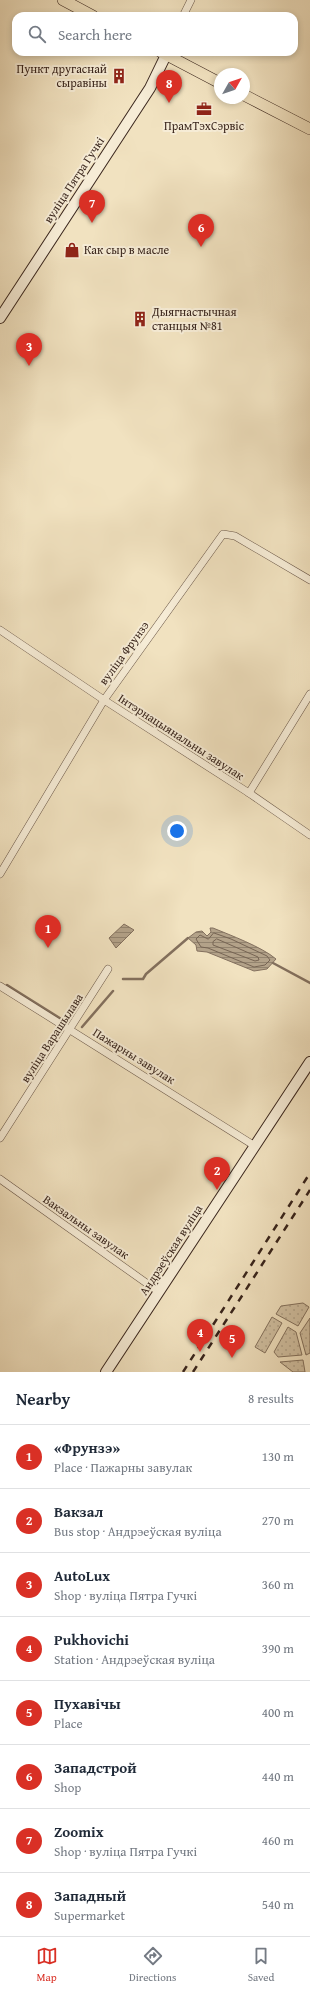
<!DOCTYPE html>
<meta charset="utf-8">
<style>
body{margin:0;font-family:"Gentium Book Plus",serif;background:#f6f6f7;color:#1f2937}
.compass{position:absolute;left:214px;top:68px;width:36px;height:36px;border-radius:50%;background:#fff;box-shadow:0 2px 6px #0003;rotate:50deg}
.you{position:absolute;left:177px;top:831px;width:14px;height:14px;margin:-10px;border:3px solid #fff;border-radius:50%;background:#1a73e8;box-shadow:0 0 0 6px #1a73e833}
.badge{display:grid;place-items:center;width:26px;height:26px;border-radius:50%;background:#d93025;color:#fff;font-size:13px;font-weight:700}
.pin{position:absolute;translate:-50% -33px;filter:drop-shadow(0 1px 2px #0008)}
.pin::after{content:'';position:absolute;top:21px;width:14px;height:12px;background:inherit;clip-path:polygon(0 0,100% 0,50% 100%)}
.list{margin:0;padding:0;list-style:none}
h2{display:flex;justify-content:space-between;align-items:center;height:52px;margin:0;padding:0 16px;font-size:17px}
h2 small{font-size:13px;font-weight:400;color:#747a83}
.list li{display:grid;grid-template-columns:26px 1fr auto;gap:12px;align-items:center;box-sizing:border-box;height:64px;padding:0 16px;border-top:1px solid #e0e1e3}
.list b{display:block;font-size:15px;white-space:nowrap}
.list p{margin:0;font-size:13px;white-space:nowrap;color:#747a83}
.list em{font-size:13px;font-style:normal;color:#747a83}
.icon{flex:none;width:22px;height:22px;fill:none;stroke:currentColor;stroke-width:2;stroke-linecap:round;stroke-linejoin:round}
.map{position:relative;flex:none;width:310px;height:1372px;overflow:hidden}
.search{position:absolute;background:#fff;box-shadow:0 2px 6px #0003;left:12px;right:12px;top:12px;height:44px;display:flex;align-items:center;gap:10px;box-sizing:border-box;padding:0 14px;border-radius:12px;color:#747a83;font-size:15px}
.sheet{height:564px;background:#fff}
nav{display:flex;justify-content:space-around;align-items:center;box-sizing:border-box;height:56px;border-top:1px solid #e0e1e3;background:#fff;font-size:11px;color:#747a83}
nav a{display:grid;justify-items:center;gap:2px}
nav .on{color:#d93025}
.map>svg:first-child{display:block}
</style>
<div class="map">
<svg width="310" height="1372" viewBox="0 0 310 1372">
<defs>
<pattern id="grass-dots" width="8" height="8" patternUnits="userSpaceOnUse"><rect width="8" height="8" fill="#d2c2a4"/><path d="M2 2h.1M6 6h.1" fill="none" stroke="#b5a78d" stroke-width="1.8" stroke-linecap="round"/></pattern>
<pattern id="water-rules" width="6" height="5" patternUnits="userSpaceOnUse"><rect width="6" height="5" fill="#b3a289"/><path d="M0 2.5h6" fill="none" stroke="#93846f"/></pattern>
</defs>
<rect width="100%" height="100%" fill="#f1e2c0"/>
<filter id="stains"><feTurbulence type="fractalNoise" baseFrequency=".005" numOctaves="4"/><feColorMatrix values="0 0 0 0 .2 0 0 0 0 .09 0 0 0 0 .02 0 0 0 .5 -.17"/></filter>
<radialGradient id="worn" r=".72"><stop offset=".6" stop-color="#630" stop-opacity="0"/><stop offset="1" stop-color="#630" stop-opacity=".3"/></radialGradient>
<g fill="url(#grass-dots)" stroke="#867460">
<polygon points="303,1303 309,1307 298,1326 276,1314 281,1306"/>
<polygon points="272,1317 282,1323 265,1353 255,1347"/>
<polygon points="310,1318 310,1353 306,1355 300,1333"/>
<polygon points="288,1327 296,1332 302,1355 278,1357 274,1352"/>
<polygon points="303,1360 305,1372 293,1372 280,1362"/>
</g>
<g fill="url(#water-rules)" stroke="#83705e">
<polygon points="124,924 134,930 116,948 109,938"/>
<path d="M 210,928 L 213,928 C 230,935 262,947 276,959 L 267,969 L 254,971 L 207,952 L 197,951 L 196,945 L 188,938 L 196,932 L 202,931 L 207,936 L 211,932 Z"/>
</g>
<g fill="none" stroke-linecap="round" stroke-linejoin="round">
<g stroke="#766453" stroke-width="1">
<polygon points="214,933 231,939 267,956 270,960 265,965 254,967 208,948 201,947 196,939 200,935 208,939"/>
<polygon points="217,939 258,957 259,960 255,961 213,945 213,942"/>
</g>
<g stroke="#83705e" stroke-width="2.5">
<polyline points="273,963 310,983"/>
<polyline points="123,979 143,979 146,974 188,938"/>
<polyline points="7,985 66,1022"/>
<polyline points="82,1027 113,991"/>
</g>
<g stroke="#685546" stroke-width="8">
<g id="street">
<polyline points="183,16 191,0"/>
<polyline points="0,630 104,700 249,793 310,835"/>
<polyline points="249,793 310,694"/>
<polyline points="0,874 104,700 223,534 235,536 310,580"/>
<polyline points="0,986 255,1146"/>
<polyline points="0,1138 108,969"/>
<polyline points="0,1179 159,1292"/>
</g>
</g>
<g stroke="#3a261d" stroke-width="12">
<g id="secondary">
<polyline points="0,318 150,88 166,55"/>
<polyline points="106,1372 310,1062"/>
</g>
</g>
<g stroke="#3a261d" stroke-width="12">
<g id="primary">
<polyline points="63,0 93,16"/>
<polyline points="161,52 220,83"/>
<polyline points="244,95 310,129"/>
</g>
</g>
<use href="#street" stroke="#f6ecd6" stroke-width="7"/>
<use href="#secondary" stroke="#f6ecd6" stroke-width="10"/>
<use href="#primary" stroke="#f1e2c0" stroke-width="11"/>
<g stroke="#3a261d" stroke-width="2.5" stroke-dasharray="7 7" stroke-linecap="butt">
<polyline points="183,1372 310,1173"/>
<polyline points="193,1372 310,1190"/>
</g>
</g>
<defs>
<g id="building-bare" transform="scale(1.2)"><path d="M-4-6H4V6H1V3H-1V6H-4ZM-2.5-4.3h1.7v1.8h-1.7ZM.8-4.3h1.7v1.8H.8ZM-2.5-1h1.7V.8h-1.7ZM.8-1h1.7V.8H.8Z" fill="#8f2418" stroke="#f6ecd6" stroke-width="2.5" paint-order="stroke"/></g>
<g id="office-bare" transform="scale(1.2)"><path d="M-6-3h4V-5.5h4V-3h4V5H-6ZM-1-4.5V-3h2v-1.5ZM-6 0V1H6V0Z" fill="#8f2418" stroke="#f6ecd6" stroke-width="2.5" paint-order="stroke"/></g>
<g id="shop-bare" transform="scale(1.2)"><path d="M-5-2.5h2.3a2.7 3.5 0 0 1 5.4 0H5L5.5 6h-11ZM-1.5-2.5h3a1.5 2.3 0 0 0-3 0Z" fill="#8f2418" stroke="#f6ecd6" stroke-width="2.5" paint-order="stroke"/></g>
</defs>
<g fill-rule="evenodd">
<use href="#building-bare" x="119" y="76"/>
<use href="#office-bare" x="204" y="109"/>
<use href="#shop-bare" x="72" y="250"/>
<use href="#building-bare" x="140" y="319"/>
</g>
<g text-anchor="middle" stroke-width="4" stroke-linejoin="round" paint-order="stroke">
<g font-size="12" fill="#3a261d" stroke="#f6ecd6" text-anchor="start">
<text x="107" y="73" text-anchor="end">Пункт другаснай<tspan x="107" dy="14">сыравіны</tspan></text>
<text x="204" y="130" text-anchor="middle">ПрамТэхСэрвіс</text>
<text x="84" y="254">Как сыр в масле</text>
<text x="152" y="316">Дыягнастычная<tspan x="152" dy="14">станцыя №81</tspan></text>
</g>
<g font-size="12" fill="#3a261d" stroke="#f6ecd6">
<text transform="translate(74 180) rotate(-57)" y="4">вуліца Пятра Гучкі</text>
<text transform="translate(124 653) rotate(-54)" y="4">вуліца Фрунзэ</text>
<text transform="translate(181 737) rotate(33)" y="4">Інтэрнацыянальны завулак</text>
<text transform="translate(52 1038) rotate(-57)" y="4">вуліца Варашылава</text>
<text transform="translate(134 1056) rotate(32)" y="4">Пажарны завулак</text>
<text transform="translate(86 1227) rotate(35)" y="4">Вакзальны завулак</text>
<text transform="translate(171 1250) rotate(-57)" y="4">Андрэеўская вуліца</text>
</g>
</g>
<rect width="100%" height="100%" filter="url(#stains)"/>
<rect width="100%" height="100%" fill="url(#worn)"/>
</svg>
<svg class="compass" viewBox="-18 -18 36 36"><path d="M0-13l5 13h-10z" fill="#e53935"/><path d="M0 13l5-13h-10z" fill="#747a83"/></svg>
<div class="you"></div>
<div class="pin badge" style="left:48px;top:948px">1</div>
<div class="pin badge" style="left:217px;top:1190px">2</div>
<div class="pin badge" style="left:29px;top:366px">3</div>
<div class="pin badge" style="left:200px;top:1352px">4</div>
<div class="pin badge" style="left:232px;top:1358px">5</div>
<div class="pin badge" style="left:201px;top:247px">6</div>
<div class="pin badge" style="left:92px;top:223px">7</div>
<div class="pin badge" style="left:169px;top:103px">8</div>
<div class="search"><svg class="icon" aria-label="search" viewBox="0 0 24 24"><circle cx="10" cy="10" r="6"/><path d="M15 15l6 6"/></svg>Search here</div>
</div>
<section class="sheet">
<h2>Nearby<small>8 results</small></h2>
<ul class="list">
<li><span class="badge">1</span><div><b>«Фрунзэ»</b><p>Place · Пажарны завулак</p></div><em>130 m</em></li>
<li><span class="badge">2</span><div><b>Вакзал</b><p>Bus stop · Андрэеўская вуліца</p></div><em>270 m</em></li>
<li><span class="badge">3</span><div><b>AutoLux</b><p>Shop · вуліца Пятра Гучкі</p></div><em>360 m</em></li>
<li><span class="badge">4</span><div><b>Pukhovichi</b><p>Station · Андрэеўская вуліца</p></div><em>390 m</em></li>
<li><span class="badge">5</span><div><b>Пухавічы</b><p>Place</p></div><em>400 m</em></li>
<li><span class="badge">6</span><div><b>Западстрой</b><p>Shop</p></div><em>440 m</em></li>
<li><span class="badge">7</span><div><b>Zoomix</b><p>Shop · вуліца Пятра Гучкі</p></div><em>460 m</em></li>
<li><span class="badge">8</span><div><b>Западный</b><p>Supermarket</p></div><em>540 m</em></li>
</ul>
</section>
<nav>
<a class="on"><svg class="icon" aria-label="map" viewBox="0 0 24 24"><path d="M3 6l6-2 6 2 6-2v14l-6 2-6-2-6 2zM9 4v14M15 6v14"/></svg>Map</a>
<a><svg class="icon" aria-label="directions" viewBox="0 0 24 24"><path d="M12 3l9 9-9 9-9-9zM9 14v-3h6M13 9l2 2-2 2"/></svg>Directions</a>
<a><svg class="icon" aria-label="saved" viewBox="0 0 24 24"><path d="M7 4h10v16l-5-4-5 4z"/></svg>Saved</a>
</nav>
